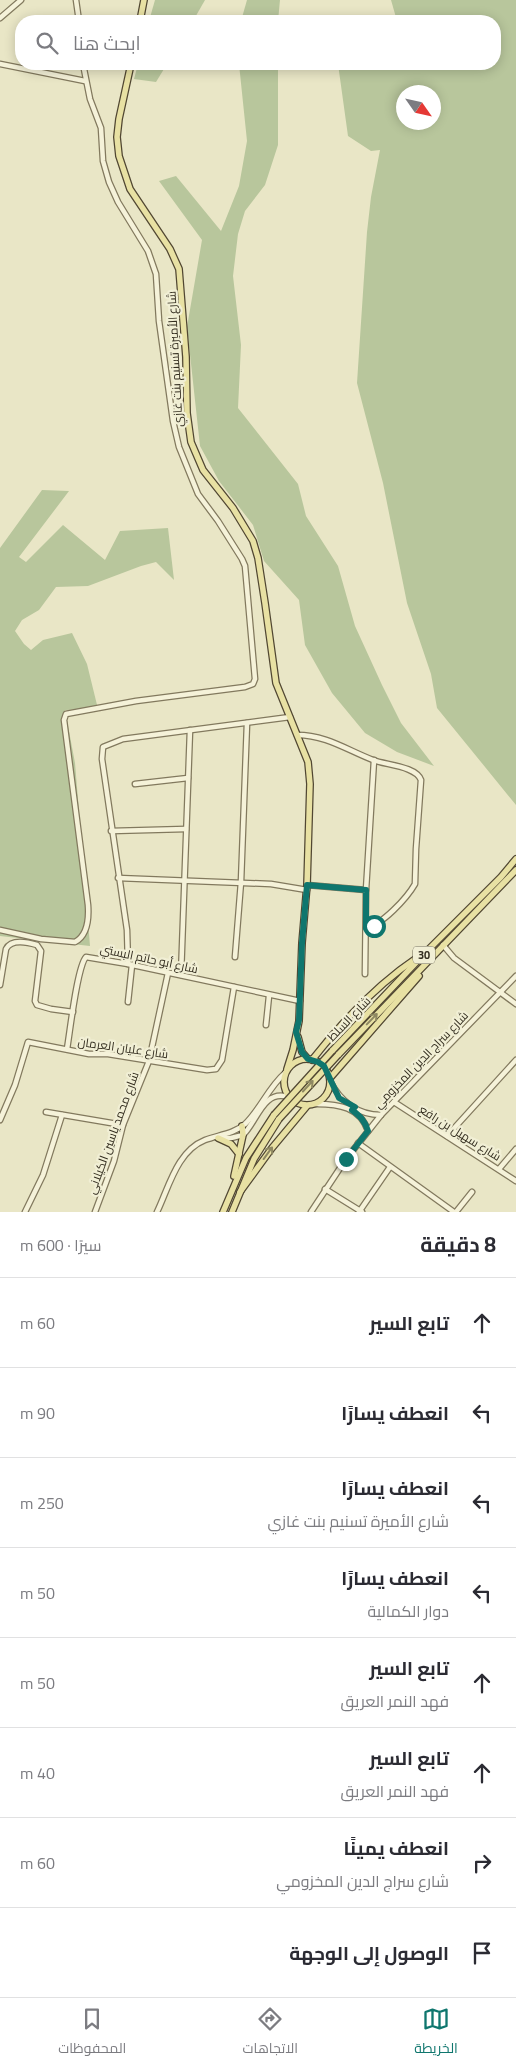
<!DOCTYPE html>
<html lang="ar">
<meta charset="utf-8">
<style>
body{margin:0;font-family:Georgia,Cairo,serif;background:#f7f7f7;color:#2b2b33;direction:rtl}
.compass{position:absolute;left:396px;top:85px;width:45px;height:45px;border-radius:50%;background:#fff;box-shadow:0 2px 12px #0003;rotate:124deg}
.stop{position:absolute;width:15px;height:15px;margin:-11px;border:4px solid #0f766e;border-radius:50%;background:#fff}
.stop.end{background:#0f766e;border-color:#fff;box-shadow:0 1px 5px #0008}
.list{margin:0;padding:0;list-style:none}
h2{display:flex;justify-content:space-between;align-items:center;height:65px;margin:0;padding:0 20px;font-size:21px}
h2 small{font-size:16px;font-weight:400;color:#7c7c81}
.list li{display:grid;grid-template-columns:32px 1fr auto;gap:15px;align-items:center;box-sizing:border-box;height:90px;padding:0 20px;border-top:1px solid #e1e1e2}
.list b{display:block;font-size:19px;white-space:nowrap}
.list p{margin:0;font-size:16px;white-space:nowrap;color:#7c7c81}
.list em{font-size:16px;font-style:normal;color:#7c7c81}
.icon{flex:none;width:28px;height:28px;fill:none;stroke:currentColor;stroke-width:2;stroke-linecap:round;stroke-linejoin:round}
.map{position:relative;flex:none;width:516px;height:1212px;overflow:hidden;direction:ltr}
.search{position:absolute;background:#fff;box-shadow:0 2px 12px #0003;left:15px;right:15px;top:15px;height:55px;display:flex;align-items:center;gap:12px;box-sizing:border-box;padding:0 18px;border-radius:20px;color:#7c7c81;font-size:19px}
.sheet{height:785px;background:#fff}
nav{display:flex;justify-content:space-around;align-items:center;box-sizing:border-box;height:70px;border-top:1px solid #e1e1e2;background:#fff;font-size:14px;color:#7c7c81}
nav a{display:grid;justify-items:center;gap:2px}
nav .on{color:#0f766e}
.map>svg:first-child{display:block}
</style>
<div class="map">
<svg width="516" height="1212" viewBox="0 0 516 1212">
<rect width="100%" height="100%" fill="#e9e6c6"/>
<g fill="#b8c69c" fill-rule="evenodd">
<polygon points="155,0 205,0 193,21 149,21"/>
<polygon points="247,0 280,0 278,21 241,21"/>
<path d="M 391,0 L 516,0 L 516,805 L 437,708 L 431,674 L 407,603 L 383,483 L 357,383 L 367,232 L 371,197 L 380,150 L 371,151 L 348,136 L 338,64 L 495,64 L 495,21 L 397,21 ZM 404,92 L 434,92 L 434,122 L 404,122 Z"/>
<polygon points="138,64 167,64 156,82 134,79"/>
<polygon points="239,64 278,64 278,145 265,185 245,211 238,234 233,276 241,345 238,408 298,484 306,516 338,566 355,626 382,685 401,723 434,766 397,752 365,733 332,693 305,645 299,600 264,561 253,525 219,481 200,446 187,327 202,240 159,181 176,176 221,231 239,186 247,141"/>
<polygon points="42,490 69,491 19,557 26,562 63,525 105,560 120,531 168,528 174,580 156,562 141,566 88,586 56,587 39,610 22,620 15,631 24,644 31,650 43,640 72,633 87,664 98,709 65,710 75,763 90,946 0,936 0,548"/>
</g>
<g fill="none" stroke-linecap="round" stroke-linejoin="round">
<g stroke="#82795e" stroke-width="7">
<g id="minor">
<polyline points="76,0 79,21"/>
<polyline points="0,18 21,0"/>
<polyline points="0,64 85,81"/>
<path d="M 297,735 C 326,735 347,750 373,760 C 385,765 416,766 421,780 L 416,849 L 415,884 C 407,898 382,925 366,928"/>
<polyline points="135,784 188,778"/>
<polyline points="111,831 186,829"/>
<polyline points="118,878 271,884 307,890"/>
<polyline points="307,885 366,890"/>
<path d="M 0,930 L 41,939 L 75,942 C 88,935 89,919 88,905 L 64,720 L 66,714 L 136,701 L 245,687 L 253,684 L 255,679 L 245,566 L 242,559 L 218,521 L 198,494 L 179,447 L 173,421 L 159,321 L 156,274 L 148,251 L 118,202 L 109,182 L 103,161 L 101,128 L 90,99 L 83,64"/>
<polyline points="443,945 454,958 516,1004"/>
<polyline points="235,957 241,882 247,723"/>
<polyline points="128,964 127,930 102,759 103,747 123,739 290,717"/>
<polyline points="365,974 366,890 374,760"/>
<polyline points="181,975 190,730"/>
<path d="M 0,985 L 6,949 C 11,939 27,942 37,945 L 41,951 L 35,1001 L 37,1005 L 51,1009 L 73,1012"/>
<polyline points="128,1002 132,965"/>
<polyline points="266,1025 269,996"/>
<path d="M 67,1049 C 70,1032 77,967 86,957 L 128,964 L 300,1001"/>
<path d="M 330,1081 C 340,1101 358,1115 381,1115"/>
<polyline points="394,1102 516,1181"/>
<path d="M 316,1104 C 339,1104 360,1107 368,1131"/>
<polyline points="46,1112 123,1125"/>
<polyline points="0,1120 15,1085 28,1042 89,1054 108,1054 207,1070 216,1069 222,1060 234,987"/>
<polyline points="447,1136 516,1060"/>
<path d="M 220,1138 L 231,1138 L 243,1135 C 257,1122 263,1089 288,1097"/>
<polyline points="358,1143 454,1212"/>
<polyline points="499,1169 516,1149"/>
<polyline points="325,1189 362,1212"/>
<polyline points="25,1212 43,1175 62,1115"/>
<polyline points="95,1212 114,1161 123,1125 149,1061 168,973"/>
<path d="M 157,1212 C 169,1187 177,1151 205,1140 C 218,1135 234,1134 245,1124 C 260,1110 268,1088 285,1073"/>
<polyline points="311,1212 346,1159 381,1115 516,976"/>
<polyline points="359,1212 390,1167"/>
<polyline points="456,1212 472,1192"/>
</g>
</g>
<g stroke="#514732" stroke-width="8">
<g id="major">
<polyline points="140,21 144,0"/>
<polyline points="131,64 119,119 117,137 119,156 130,189 170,249 179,269 186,357 187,413 191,442 203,470 233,508 253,541 258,558 265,603 276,683 308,762 310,784 307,885 302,943 299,1021 293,1050 287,1069"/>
<polyline points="298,1037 302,1052 308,1059"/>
<polyline points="332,1051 426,952 501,877 516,859"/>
<polyline points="338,1055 516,870"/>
<circle cx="307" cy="1082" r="23"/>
<path d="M 312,1060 C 341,1023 379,983 418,957"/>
<polyline points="330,1078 419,976"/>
<polyline points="218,1138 231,1144 239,1154"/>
<polyline points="234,1176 243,1135 242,1126"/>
<polyline points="240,1192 272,1148 307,1106"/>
<polyline points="223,1212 246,1158 274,1115"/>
<polyline points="232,1212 254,1159 279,1119"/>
</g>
</g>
<use href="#minor" stroke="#f5f2d9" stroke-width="4.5"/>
<use href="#major" stroke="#e8e1a3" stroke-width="5.5"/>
<g stroke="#514732" stroke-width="8" stroke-linecap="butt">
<g id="major-bridge">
<polyline points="274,1115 332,1051"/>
<polyline points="279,1119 338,1055"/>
</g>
</g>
<use href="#major-bridge" stroke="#e8e1a3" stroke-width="5.5"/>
</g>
<defs><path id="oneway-shaft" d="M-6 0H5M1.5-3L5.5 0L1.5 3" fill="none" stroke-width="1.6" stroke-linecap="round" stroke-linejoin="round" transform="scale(1.25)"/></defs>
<g stroke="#8e8862">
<use href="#oneway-shaft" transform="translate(372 1019) rotate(-46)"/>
<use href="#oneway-shaft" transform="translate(308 1086) rotate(-47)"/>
<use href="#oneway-shaft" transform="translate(268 1153) rotate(-54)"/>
</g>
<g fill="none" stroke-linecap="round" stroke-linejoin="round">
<path stroke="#0f766e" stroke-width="6" d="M 346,1159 L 368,1131 C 365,1121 360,1116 352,1110 L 355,1107 L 339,1098 L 324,1066 L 318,1062 L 308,1059 L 302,1052 L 296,1032 L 299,1020 L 302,943 L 307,885 L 366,890 L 366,928 L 374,926"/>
</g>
<g text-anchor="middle" stroke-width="4.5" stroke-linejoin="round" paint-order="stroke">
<rect fill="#f1efd5" stroke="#6d6856" stroke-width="1" x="413" y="946.5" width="22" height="17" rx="4"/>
<g font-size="11" font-weight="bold" fill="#342e20">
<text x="424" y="959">30</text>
</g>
<g font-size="12" fill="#342e20" stroke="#f1efd5">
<text transform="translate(175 359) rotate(-93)" y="4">شارع الأميرة تسنيم بنت غازي</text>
<text transform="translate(149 959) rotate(12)" y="4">شارع أبو حاتم البستي</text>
<text transform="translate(349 1019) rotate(-46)" y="4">شارع السلط</text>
<text transform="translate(123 1048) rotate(8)" y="4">شارع عليان العرمان</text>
<text transform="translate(421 1060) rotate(-46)" y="4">شارع سراج الدين المخزومي</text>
<text transform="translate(113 1133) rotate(-70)" y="4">شارع محمد ياسين الكيلاني</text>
<text transform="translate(460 1133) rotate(32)" y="4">شارع سهيل بن رافع</text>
</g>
</g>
</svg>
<svg class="compass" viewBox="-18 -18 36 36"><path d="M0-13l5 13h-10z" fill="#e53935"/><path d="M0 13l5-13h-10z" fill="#7c7c81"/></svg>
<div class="stop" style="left:374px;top:926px"></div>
<div class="stop end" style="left:346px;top:1159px"></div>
<div class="search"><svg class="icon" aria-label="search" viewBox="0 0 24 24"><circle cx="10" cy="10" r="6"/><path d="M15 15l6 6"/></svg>ابحث هنا</div>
</div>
<section class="sheet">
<h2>8 دقيقة<small>سيرًا · 600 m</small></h2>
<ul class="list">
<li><svg class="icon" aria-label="ahead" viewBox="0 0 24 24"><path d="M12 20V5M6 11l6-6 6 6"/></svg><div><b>تابع السير</b></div><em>60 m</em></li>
<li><svg class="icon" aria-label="left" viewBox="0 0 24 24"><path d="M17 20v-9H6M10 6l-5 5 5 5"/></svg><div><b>انعطف يسارًا</b></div><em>90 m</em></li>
<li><svg class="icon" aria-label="left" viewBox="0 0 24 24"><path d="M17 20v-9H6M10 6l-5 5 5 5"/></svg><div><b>انعطف يسارًا</b><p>شارع الأميرة تسنيم بنت غازي</p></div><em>250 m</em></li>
<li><svg class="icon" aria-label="left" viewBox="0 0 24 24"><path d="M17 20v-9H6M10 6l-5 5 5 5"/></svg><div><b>انعطف يسارًا</b><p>دوار الكمالية</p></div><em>50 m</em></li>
<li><svg class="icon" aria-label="ahead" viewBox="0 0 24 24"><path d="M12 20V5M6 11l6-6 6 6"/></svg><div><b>تابع السير</b><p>فهد النمر العريق</p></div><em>50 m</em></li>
<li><svg class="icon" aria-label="ahead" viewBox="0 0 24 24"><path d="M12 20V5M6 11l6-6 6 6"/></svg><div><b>تابع السير</b><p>فهد النمر العريق</p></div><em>40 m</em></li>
<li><svg class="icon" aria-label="right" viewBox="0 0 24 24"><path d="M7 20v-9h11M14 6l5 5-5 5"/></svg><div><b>انعطف يمينًا</b><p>شارع سراج الدين المخزومي</p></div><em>60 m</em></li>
<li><svg class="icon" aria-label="arrive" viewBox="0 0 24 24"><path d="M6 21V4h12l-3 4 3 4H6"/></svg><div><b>الوصول إلى الوجهة</b></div></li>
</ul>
</section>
<nav>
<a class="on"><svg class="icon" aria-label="map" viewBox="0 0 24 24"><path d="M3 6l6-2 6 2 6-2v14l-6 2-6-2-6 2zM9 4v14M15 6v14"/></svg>الخريطة</a>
<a><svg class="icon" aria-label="directions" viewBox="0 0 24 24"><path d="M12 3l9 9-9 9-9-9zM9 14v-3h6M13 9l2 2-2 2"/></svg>الاتجاهات</a>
<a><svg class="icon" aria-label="saved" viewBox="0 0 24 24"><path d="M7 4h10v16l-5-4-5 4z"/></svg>المحفوظات</a>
</nav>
